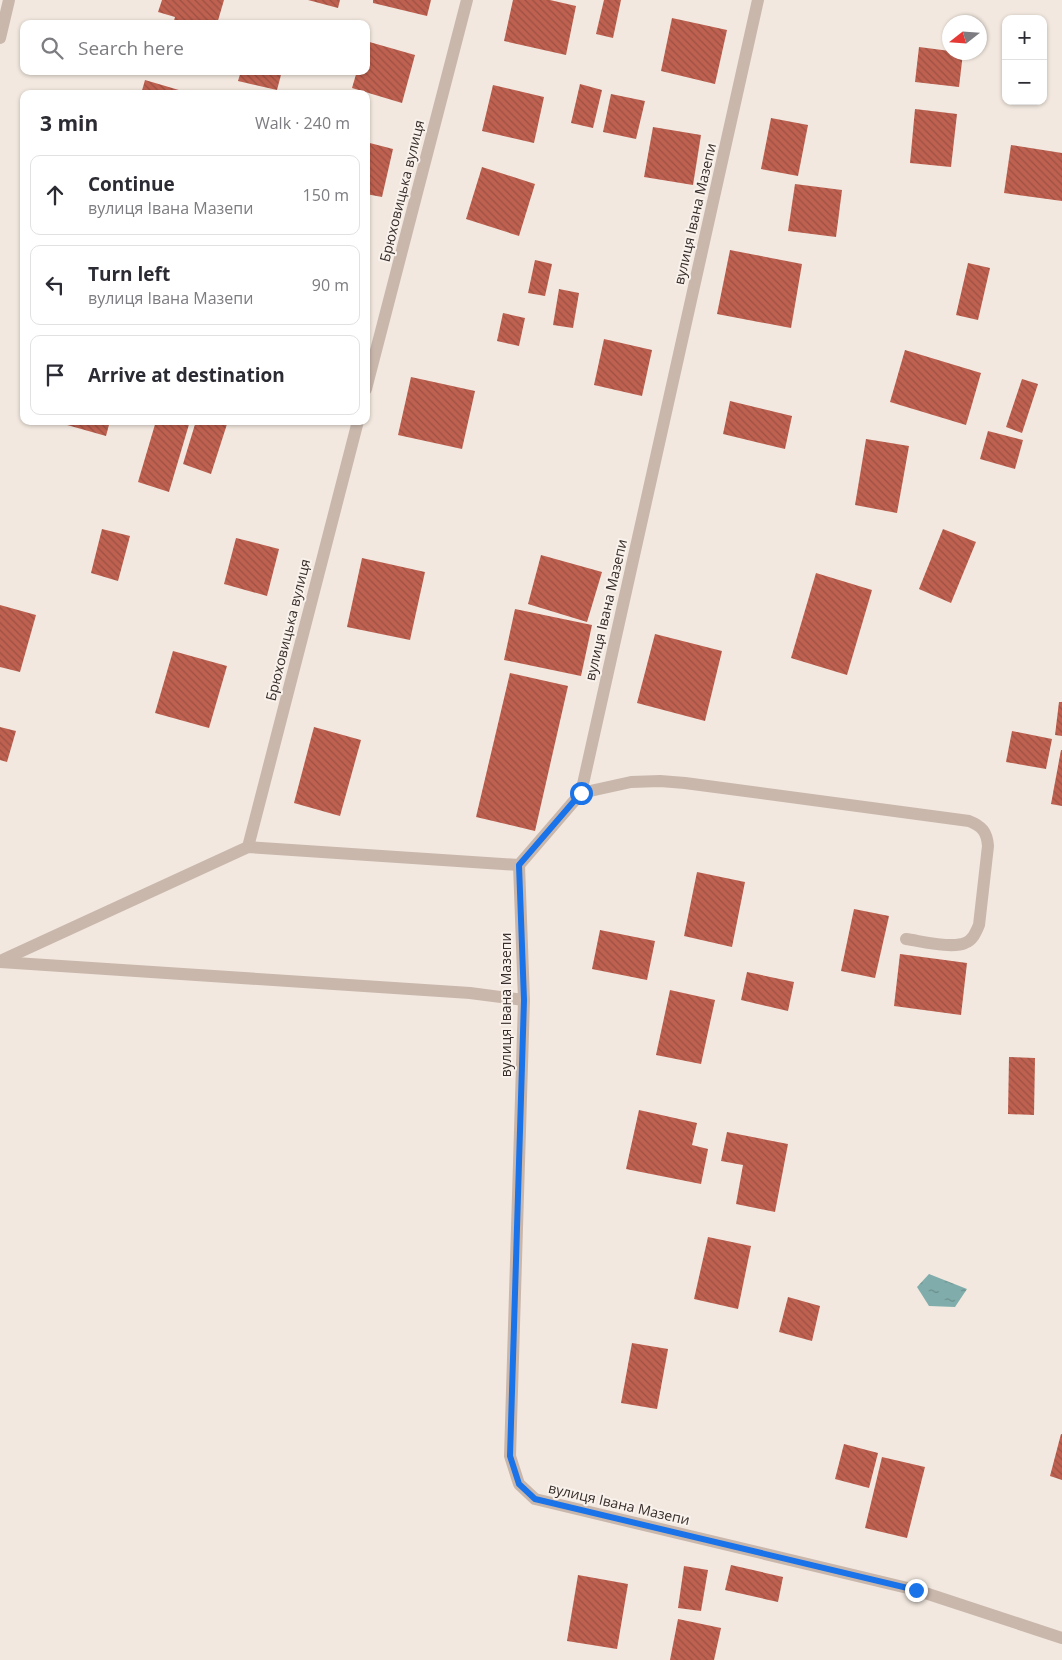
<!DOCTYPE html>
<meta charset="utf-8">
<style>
body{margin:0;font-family:"Open Sans",sans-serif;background:#f2f2f3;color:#2b2b33}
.controls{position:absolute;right:15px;top:15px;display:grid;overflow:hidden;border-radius:10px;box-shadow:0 1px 4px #0004}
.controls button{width:45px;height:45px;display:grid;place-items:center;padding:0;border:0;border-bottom:1px solid #e1e1e2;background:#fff;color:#2b2b33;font:25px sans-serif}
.compass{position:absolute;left:942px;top:15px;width:45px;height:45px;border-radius:50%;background:#fff;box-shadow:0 1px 4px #0004;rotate:253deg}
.stop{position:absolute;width:15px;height:15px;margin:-11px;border:4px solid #1a73e8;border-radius:50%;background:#fff}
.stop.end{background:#1a73e8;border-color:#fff;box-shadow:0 1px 5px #0008}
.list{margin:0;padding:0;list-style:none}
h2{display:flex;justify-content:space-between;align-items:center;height:65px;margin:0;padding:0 20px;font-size:21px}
h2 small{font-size:16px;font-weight:400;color:#7c7c81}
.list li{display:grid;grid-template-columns:32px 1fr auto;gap:15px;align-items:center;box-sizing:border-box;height:80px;margin:0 10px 10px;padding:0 10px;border:1px solid #e1e1e2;border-radius:10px}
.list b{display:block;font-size:19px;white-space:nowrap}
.list p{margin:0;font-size:16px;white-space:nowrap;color:#7c7c81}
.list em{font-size:16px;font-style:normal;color:#7c7c81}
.icon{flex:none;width:28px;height:28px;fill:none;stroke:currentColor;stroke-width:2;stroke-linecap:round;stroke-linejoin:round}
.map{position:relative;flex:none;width:1062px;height:1660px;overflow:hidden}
.search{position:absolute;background:#fff;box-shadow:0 1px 4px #0004;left:20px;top:20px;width:350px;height:55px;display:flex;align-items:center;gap:12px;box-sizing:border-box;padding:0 18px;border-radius:10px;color:#7c7c81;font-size:19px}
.panel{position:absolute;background:#fff;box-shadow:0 1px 4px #0004;left:20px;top:90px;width:350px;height:335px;border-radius:10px}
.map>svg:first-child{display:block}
</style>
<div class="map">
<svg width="1062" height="1660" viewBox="0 0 1062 1660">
<defs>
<pattern id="water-ripples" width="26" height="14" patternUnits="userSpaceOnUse" patternTransform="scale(1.25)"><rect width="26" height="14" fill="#80adab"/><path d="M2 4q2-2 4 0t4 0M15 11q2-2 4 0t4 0" fill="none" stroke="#6a8d8b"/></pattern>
<pattern id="building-back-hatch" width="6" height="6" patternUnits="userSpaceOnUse" patternTransform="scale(1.25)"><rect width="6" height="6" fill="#bf6150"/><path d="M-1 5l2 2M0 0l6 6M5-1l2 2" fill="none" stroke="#9c5043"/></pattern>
</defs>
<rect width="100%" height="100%" fill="#f2e8df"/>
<polygon fill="url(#water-ripples)" points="929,1274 967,1289 955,1307 929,1306 917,1287"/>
<g fill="url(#building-back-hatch)">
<polygon points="162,0 224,0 217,24 173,24 175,17 158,12"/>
<polygon points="308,0 340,0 338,8"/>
<polygon points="373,0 431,0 427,16 373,3"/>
<polygon points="513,0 550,0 576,6 566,55 504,41"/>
<polygon points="604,0 621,0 613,38 596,34"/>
<polygon points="672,18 727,30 715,84 661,71"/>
<polygon points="366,41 415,55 402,103 352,88 357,71 366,71"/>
<polygon points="919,47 950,51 950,52 963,53 959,87 915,82"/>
<polygon points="241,71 282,71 277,90 238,81"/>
<polygon points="145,80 189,93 189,94 141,94"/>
<polygon points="580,84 602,90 593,128 571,123"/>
<polygon points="493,85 544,97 534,143 482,131"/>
<polygon points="611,94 645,101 636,139 603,132"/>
<polygon points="915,109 957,114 951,167 910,163"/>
<polygon points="771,118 808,125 798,176 761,169"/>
<polygon points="653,127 701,135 693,185 644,177"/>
<polygon points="366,142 393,149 382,197 366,194"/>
<polygon points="1011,145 1062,153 1062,201 1004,193"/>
<polygon points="482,167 535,184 519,236 466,219"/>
<polygon points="795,184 842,190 836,237 788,231"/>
<polygon points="730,250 802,264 791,328 717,314"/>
<polygon points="535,260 552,264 545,296 528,293"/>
<polygon points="968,263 990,268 978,320 956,315"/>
<polygon points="559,289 579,293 573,328 553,325"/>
<polygon points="503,313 525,318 519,346 497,341"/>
<polygon points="604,339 652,350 642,396 594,385"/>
<polygon points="905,350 981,373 966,425 890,402"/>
<polygon points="411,377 475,391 462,449 398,435"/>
<polygon points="1022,379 1038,384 1022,433 1006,427"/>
<polygon points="730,401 792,416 785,449 723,434"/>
<polygon points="53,421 110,421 106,436"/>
<polygon points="156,421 190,421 169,492 138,482"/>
<polygon points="196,421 228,421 211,474 183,464"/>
<polygon points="988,431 1023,440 1015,469 980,459"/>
<polygon points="866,439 909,446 897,513 855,505"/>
<polygon points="102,529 130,536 118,581 91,573"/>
<polygon points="943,529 976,542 951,603 919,589"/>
<polygon points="236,538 279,549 267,596 224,584"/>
<polygon points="541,555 602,572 587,622 528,604"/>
<polygon points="362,558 425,572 410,640 347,627"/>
<polygon points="816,573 872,590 847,675 791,658"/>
<polygon points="0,605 36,615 20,672 0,667"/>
<polygon points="515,609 592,625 581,676 504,660"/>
<polygon points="655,634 722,651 705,721 637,703"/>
<polygon points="173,651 227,666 209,728 155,713"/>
<polygon points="510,673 568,686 535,831 476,817"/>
<polygon points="1059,702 1062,702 1062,736 1055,735"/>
<polygon points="0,727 16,731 7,762 0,760"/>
<polygon points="314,727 361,740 340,816 294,803"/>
<polygon points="1012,731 1052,739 1046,769 1006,762"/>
<polygon points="1061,750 1062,750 1062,806 1051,804"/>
<polygon points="697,872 745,882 732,947 684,936"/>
<polygon points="854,909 889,916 875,978 841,971"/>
<polygon points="600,930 655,941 647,980 592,969"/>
<polygon points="900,954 967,963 961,1015 894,1006"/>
<polygon points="747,972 794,982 788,1011 741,1000"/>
<polygon points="670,990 715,1000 701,1064 656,1055"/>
<polygon points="1009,1057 1035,1058 1034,1115 1008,1114"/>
<polygon points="639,1110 697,1123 692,1145 708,1149 701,1184 626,1169"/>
<polygon points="727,1132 788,1144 775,1212 736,1204 743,1165 721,1161"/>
<polygon points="708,1237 751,1246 738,1309 694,1299"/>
<polygon points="788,1297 820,1306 812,1341 779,1332"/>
<polygon points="632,1343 668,1349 657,1409 621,1403"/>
<polygon points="1061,1434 1062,1434 1062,1480 1050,1476"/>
<polygon points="844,1444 878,1453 869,1488 835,1479"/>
<polygon points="882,1457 925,1467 907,1538 865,1528"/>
<polygon points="731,1565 783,1577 778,1602 725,1590"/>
<polygon points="684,1566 708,1570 701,1611 678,1608"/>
<polygon points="578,1575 628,1584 617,1649 567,1641"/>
<polygon points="678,1619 721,1628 714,1660 670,1660"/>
</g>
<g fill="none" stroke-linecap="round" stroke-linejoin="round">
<g stroke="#c9b7ac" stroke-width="12">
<polyline points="758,0 581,793 519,865 524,1000 510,1456 519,1484 535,1499 916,1590 1062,1638"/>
<polyline points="0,38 9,0"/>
<polyline points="366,389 467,0"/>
<path d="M 581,793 L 631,782 L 660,781 L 685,783 L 969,821 C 982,826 987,832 988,846 L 979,925 C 976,932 973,940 965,943 C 952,949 921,941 906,939"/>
<polyline points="248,847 358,421"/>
<polyline points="0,961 248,847 519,865"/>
<polyline points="0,962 470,993 524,1000"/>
</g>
</g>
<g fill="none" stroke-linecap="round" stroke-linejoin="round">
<polyline stroke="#1a73e8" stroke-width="6" points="581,793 519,865 524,1000 510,1456 519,1484 535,1499 916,1590"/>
</g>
<g text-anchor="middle" stroke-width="4" stroke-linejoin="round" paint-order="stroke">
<g font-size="14" fill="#382d2a" stroke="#f9f2ec">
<text transform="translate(402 191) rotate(-76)" y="5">Брюховицька вулиця</text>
<text transform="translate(695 214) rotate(-77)" y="5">вулиця Івана Мазепи</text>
<text transform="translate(606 610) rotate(-77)" y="5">вулиця Івана Мазепи</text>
<text transform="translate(288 630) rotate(-76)" y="5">Брюховицька вулиця</text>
<text transform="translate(506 1005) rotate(-90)" y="5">вулиця Івана Мазепи</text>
<text transform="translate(619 1504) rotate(13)" y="5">вулиця Івана Мазепи</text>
</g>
</g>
</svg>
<div class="controls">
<button>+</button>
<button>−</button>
</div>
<svg class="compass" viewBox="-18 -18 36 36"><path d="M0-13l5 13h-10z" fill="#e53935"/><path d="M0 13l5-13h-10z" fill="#7c7c81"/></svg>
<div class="stop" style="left:581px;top:793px"></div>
<div class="stop end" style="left:916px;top:1590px"></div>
<div class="search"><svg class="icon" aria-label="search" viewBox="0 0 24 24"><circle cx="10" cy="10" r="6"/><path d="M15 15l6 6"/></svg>Search here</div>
<section class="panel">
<h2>3 min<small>Walk · 240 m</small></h2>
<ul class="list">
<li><svg class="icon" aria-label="ahead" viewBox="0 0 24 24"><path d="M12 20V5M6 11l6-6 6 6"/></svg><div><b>Continue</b><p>вулиця Івана Мазепи</p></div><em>150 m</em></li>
<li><svg class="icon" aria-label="left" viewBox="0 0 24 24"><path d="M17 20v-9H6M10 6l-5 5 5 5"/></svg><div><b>Turn left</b><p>вулиця Івана Мазепи</p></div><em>90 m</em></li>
<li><svg class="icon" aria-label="arrive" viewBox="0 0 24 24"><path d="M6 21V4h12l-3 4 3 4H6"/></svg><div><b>Arrive at destination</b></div></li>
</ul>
</section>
</div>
